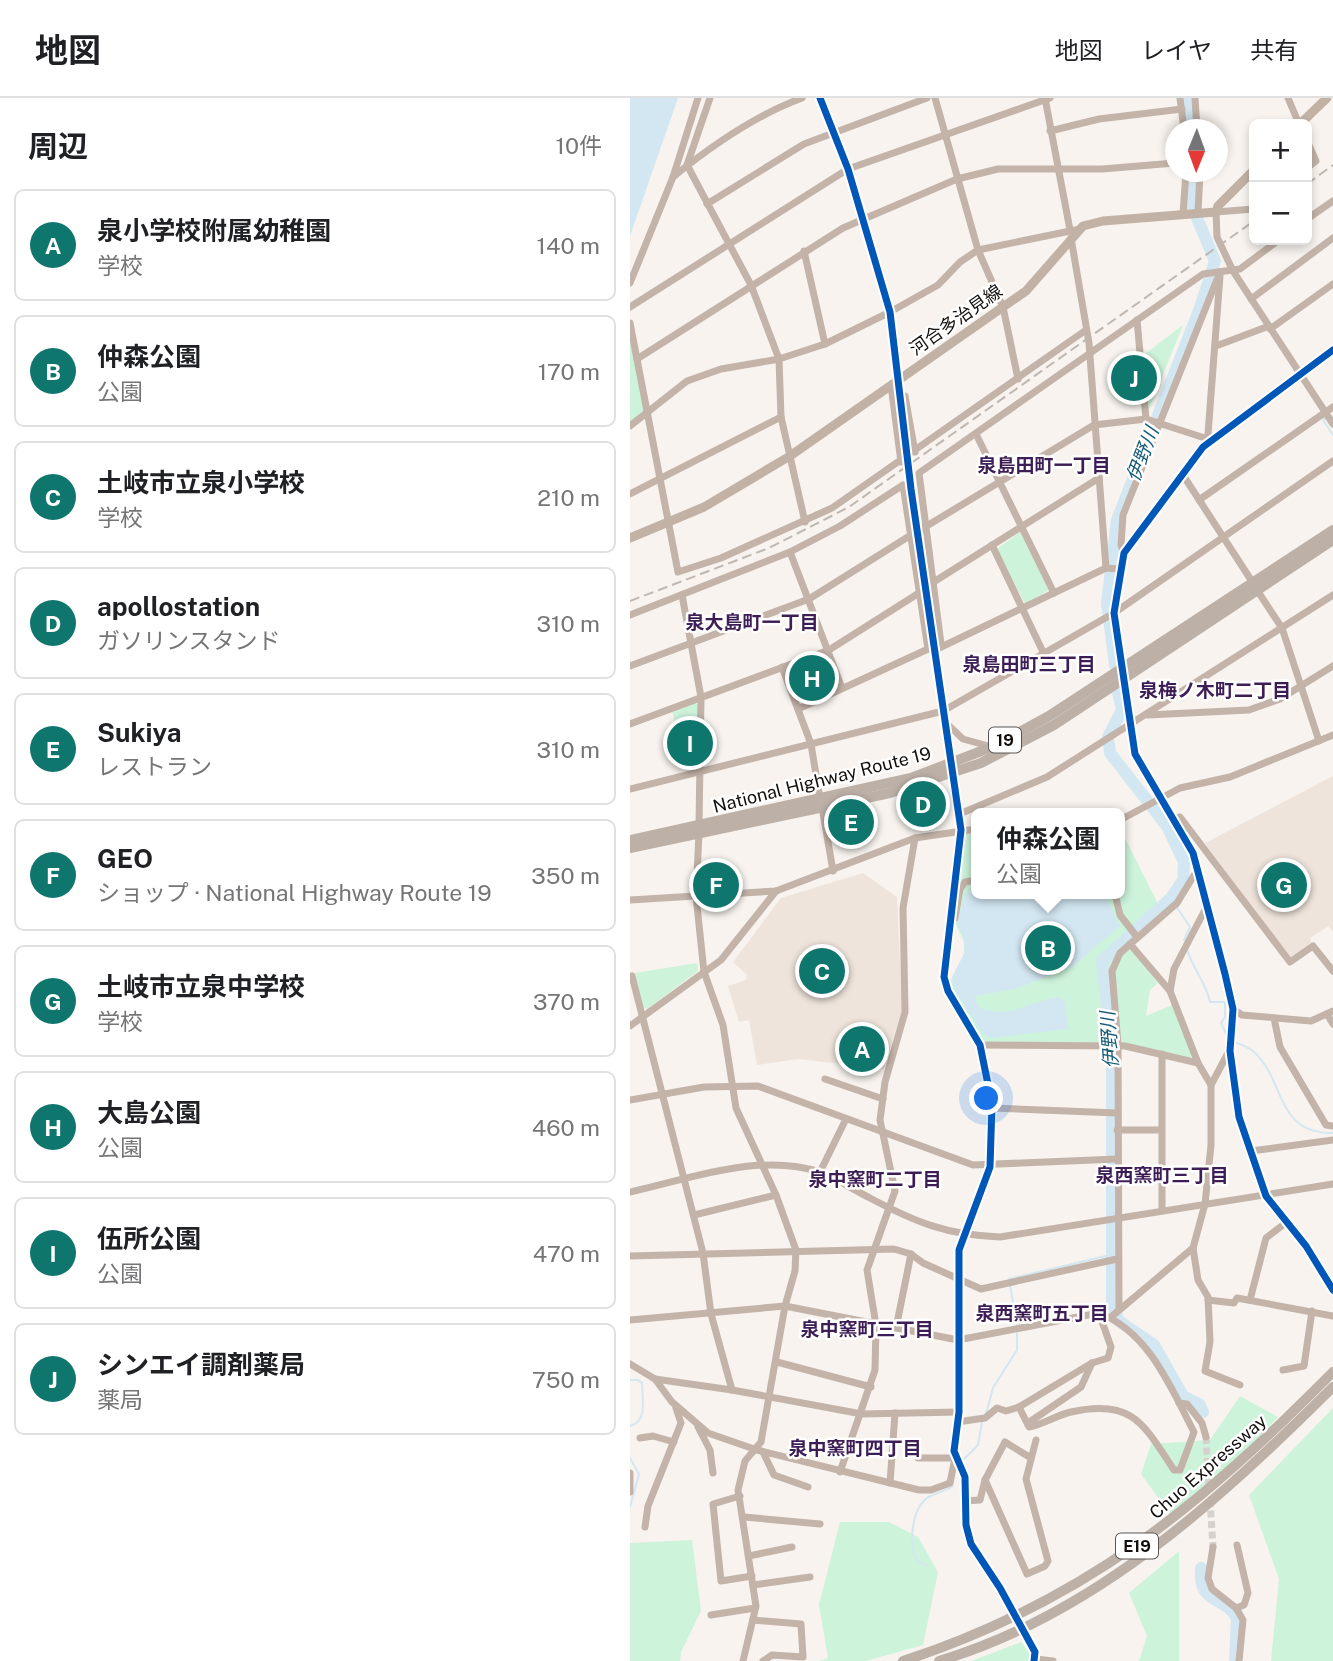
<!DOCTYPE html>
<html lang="ja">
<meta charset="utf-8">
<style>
body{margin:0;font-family:"Public Sans","Noto Sans JP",sans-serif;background:#f6f6f6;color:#202124}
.controls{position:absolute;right:21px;top:21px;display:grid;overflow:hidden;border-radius:10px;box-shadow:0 4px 10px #0003}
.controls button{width:63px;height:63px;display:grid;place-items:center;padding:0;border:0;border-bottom:2px solid #e0e0e0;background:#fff;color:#202124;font:35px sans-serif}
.compass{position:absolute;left:535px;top:21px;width:63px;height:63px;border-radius:50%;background:#fff;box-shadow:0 4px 10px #0003;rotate:181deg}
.you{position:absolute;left:357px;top:1001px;width:24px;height:24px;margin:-18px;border:5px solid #fff;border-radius:50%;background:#1a73e8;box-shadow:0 0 0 10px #1a73e833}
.badge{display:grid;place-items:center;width:46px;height:46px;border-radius:50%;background:#0f766e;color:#fff;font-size:23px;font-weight:700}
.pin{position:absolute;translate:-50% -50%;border:4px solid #fff;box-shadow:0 2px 7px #0006}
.popup{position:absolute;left:341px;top:710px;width:154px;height:91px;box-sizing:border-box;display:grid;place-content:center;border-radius:10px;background:#fff;filter:drop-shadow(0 2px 5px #0005);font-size:23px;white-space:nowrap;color:#757577}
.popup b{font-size:26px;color:#202124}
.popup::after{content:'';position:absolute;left:50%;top:100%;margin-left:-14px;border:14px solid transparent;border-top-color:#fff}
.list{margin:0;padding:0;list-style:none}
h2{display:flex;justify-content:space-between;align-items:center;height:91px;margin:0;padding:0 28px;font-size:30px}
h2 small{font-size:23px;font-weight:400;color:#757577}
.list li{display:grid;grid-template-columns:46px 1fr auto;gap:21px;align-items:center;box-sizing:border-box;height:112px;margin:0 14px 14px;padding:0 14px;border:2px solid #e0e0e0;border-radius:10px}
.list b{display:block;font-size:26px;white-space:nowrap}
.list p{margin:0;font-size:23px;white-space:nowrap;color:#757577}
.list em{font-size:23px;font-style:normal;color:#757577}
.map{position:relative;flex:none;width:703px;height:1563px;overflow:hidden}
header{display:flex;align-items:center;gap:42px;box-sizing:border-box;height:98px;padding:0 35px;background:#fff;border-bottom:2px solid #e0e0e0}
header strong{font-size:33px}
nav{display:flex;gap:38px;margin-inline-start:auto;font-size:24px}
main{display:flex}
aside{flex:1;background:#fff}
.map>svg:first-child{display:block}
</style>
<header>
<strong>地図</strong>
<nav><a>地図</a><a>レイヤ</a><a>共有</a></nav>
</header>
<main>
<aside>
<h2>周辺<small>10件</small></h2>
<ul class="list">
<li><span class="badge">A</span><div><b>泉小学校附属幼稚園</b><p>学校</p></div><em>140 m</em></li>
<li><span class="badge">B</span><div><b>仲森公園</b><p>公園</p></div><em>170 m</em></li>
<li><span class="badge">C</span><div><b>土岐市立泉小学校</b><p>学校</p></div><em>210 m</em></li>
<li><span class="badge">D</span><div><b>apollostation</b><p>ガソリンスタンド</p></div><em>310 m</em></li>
<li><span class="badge">E</span><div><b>Sukiya</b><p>レストラン</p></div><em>310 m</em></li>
<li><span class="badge">F</span><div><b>GEO</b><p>ショップ · National Highway Route 19</p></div><em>350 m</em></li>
<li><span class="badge">G</span><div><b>土岐市立泉中学校</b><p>学校</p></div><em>370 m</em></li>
<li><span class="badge">H</span><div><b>大島公園</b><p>公園</p></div><em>460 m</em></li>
<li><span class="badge">I</span><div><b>伍所公園</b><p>公園</p></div><em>470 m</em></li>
<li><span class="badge">J</span><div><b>シンエイ調剤薬局</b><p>薬局</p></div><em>750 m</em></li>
</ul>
</aside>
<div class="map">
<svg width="703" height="1563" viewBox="0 0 703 1563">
<rect width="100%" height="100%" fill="#f8f3ee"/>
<g fill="#eee4db">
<polygon points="703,678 703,834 699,828 680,840 682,845 660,860 575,745"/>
<polygon points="233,775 267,799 272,911 254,971 168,961 127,967 119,922 109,924 98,888 116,882 117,877 103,864 151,800"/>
</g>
<g fill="#cdf3db">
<polygon points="553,227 520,309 517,313 515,256"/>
<polygon points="0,243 16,311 0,325"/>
<polygon points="390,434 419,492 395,506 367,451"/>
<polygon points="194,556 208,589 168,605 157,570"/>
<polygon points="65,605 68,607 67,668 61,671 42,614"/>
<polygon points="335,736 346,736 346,796 490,796 490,745 496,742 528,806 492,839 528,885 520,892 516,918 542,907 563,957 559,961 494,945 361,945 352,942 319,885 334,856 334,844 324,822"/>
<polygon points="67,865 68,873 17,911 13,909 5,875"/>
<polygon points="610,1298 648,1319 594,1376 540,1416 511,1376 521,1346 580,1342"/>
<polygon points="703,1310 703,1563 641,1563 649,1481 619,1397"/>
<polygon points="210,1424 259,1424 288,1439 308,1474 293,1547 236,1563 189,1563 198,1560 189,1507"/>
<polygon points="62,1442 71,1513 51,1554 50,1563 0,1563 0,1445"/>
<polygon points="549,1453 549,1563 509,1563 517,1538 499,1495"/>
<polygon points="391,1544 406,1563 341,1563"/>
</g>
<g fill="#d2e7f2">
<polygon points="0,0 48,0 0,138"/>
<path d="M 344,791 L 346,796 L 474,797 L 490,828 L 442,869 L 385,891 L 344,898 L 349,909 C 380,923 401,902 430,899 L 435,904 L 438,931 L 361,940 L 354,937 L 323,890 C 321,859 347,865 327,826 L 335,796 Z"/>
</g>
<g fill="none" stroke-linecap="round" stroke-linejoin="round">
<g stroke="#d2e7f2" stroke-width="2">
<polyline points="697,319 693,322 703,337"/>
<polyline points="546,808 560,829 554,842"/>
<path d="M 557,851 C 562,870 576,884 580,904 L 595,904 L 595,919 L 591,925 L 598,940"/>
<path d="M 603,943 C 609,946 618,949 623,953 C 656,982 645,1036 703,1035"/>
<polyline points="379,1181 480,1157"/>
<polyline points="380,1187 387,1226"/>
<path d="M 0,1282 L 8,1282 L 12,1285 C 12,1300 18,1324 0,1328"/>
<polyline points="356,1316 363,1290 387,1252 387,1232"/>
<polyline points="0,1360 9,1376 0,1409"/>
<polyline points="332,1363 348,1347 352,1324"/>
<path d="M 297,1467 L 288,1464 C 278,1448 281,1412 297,1400 C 305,1395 316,1393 323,1388"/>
</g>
<g stroke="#d2e7f2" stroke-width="12">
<polyline points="559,0 561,32"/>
<polyline points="485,567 477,505 487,422 570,210 585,163 562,108 564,74"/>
<polyline points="488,594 492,612 478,639 480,655 537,728 554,764 553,782 541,800 472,863 482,955 482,1207 489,1223 524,1247 553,1298 569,1306 573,1314"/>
<path d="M 571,1470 C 568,1508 593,1496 607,1520 L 605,1563"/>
</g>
<g stroke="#d6d1cc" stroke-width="7" stroke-dasharray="7 3.5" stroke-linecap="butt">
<polyline points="277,356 281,391"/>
<polyline points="576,1339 579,1390"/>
<polyline points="580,1402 583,1449"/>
</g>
<g stroke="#c3b3a9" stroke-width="7">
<polyline points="80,0 57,67 121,187 149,261 151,319 175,424"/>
<polyline points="190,0 218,71 260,214 277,356"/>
<polyline points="305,0 348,152 373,209 388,281"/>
<polyline points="415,0 440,132"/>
<polyline points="550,0 554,32"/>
<polyline points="565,0 567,32"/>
<polyline points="658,0 669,26"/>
<polyline points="420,33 469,21 552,11"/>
<polyline points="677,43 686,63 677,70"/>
<path d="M 43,79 C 81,48 126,17 172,0"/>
<polyline points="77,106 174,46 297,0"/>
<polyline points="624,111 586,114 587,139 603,173 703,326"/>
<polyline points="568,114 570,74"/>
<polyline points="553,116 556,74"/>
<polyline points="677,121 703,103"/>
<polyline points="441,140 459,245 476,470"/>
<polyline points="174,153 195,246"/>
<polyline points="0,185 43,79 68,0"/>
<polyline points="621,201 703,140"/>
<polyline points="0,209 218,71 420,0"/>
<polyline points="507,222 516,321"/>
<polyline points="0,225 48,474 91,460 202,410 456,232"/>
<polyline points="640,231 703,186"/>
<polyline points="586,248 639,228"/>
<polyline points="703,252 573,349 494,455 484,515 505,656 563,755 595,876 603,911 600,953 609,1019 636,1098 676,1148 703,1192"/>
<polyline points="7,261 213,130 327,81 368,71 472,71 545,65"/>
<polyline points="261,287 271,364"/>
<polyline points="275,298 285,354"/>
<polyline points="0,328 57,283 91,271 149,261 195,246 260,214 308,187 330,164 348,152 450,131"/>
<polyline points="346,336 424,495"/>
<polyline points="581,342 578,336 590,178"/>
<polyline points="553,377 623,485"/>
<polyline points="281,391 331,732 314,879 318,893 350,947 362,1006 360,1069 329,1152 329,1314 324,1353 335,1379 337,1436 382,1514"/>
<polyline points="0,396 151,319"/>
<polyline points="569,402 703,309"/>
<polyline points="295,429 464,327 516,321 581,342"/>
<polyline points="362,447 414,556"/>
<polyline points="160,454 212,590"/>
<polyline points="494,455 491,447 493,417 590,174"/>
<polyline points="302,485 469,380"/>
<polyline points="627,492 652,530 689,643"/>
<polyline points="52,497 71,599 69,728"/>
<polyline points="0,517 160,454 210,428 273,387 298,551"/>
<polyline points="311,546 289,375 573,176 610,171 649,142"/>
<polyline points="0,568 179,501 281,437"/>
<polyline points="152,569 181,646 190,701"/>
<polyline points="168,611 298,551 305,552 476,470 489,471"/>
<polyline points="518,617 619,612 650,601 703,568"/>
<polyline points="316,625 333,641 362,649"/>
<polyline points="0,626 199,552 289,495"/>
<polyline points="0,691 313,613 484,515 703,363"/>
<polyline points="192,709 203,773"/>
<polyline points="327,717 417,679 703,497"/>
<polyline points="544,720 550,719 660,864 683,848 703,873"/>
<polyline points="490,722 550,690 600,679 703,637"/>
<polyline points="69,735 66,798 74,874 93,927 106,1010 146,1097 166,1152 165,1173 155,1208 131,1344 115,1363 108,1392 126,1508 113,1563"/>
<polyline points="485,796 490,817 507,839"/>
<polyline points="0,802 146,793 285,740 346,731"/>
<polyline points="325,820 330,791 335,784 346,782"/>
<polyline points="500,846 540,893 568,965 581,987"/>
<polyline points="0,879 2,878 73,1155 81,1216 102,1292"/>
<polyline points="540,893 544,871 577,808"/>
<polyline points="603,911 612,917 681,923 703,913"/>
<polyline points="697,916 703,926"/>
<polyline points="644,920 650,949 696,1027 703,1028"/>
<polyline points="0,928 91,862 146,793"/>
<polyline points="350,947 495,948 568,965"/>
<polyline points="599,953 581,987 581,1047 575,1106 563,1150 568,1182 578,1199 580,1244 575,1273 610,1287"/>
<polyline points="195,981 253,1001"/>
<polyline points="0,1002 74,989 128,988 343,1067 487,1061"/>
<polyline points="362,1010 487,1015"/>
<polyline points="487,1032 531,1032"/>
<polyline points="621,1053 703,1042"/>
<polyline points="190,1074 216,1021"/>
<path d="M 0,1094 C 60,1081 129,1054 190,1074 C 206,1080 222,1091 238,1099 C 285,1124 316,1137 370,1139 L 703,1086"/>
<polyline points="532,1113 532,956"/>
<polyline points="64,1117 146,1097"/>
<polyline points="0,1158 264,1151 281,1156 293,1165 351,1191 487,1161"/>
<polyline points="578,1202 604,1205 607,1200 703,1218"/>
<polyline points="620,1202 636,1140 657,1124"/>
<polyline points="489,1210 488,947 482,873 490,855 547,805 566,774"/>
<polyline points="481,1219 563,1150"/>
<path d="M 0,1222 L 155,1208 L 328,1242 L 469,1215 C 519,1234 541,1290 564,1334 L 550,1372 L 544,1372 C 514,1327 503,1300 441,1314 C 427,1317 414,1326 399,1329 L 389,1309"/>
<polyline points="266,1230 281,1156"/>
<polyline points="147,1264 241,1289"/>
<polyline points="0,1266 25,1281 102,1292 232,1316 329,1314"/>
<polyline points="653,1272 674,1268 682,1213"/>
<polyline points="25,1281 42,1304 78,1335 127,1352 289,1392 301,1392 320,1385 325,1360"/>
<polyline points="549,1305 557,1306 572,1325 576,1339"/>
<polyline points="327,1324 355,1320 367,1310 376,1313 389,1309 462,1265 478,1260 481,1249 469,1215"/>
<polyline points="398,1325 451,1289 462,1265"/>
<polyline points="68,1329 80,1352 83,1375"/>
<polyline points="10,1340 23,1338 44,1344"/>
<polyline points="133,1354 144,1377 178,1389"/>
<polyline points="288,1360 325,1360"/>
<polyline points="210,1374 245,1272 246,1227 237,1172 265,1093 250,1022 255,984 275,914 273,810 285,740"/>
<polyline points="0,1375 0,1394"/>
<polyline points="355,1382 397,1476 415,1468 418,1463 396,1381 406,1342"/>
<polyline points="260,1385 265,1315"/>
<polyline points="110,1398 83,1406 91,1483 122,1478"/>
<polyline points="335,1403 350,1402 355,1382 375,1344 401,1360"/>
<polyline points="114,1419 190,1426"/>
<polyline points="15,1429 18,1408 51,1325 46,1310"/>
<polyline points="583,1449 578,1480 582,1491 606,1510 613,1522 609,1563"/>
<polyline points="119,1458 162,1449"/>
<polyline points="123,1487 180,1479"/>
<polyline points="606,1510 614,1507 618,1495 607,1447"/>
<polyline points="81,1517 125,1510"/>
<polyline points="123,1522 171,1526 173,1559 142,1557 133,1563"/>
<polyline points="396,1538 405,1554 404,1563"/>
<polyline points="406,1561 423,1563"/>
</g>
<g stroke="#c2b2a5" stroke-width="9">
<polyline points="670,26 697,0"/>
<polyline points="0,440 74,409 160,358 396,193 453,128 473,123 586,114 588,108 624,72"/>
</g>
<g stroke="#bdb0a7" stroke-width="10">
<polyline points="0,742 281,680 362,649 419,618 703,432"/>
<polyline points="0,750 260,695 351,665 424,627 703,442"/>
<path d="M 273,1563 C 456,1503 570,1408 703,1274"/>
<path d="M 309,1563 C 466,1516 589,1402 703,1289"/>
</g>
<g stroke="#bfb7b0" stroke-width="2" stroke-dasharray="10 5" stroke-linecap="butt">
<polyline points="677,86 703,67"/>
<polyline points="0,503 139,450 219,409 624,123"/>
</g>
<polyline stroke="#c3b3a9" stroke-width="7" points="281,437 295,429"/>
<g stroke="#fff" stroke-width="11">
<g id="cycleway">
<polyline points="190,0 218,71 260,214 281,391 331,732 314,879 318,893 350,947 362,1006 360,1069 329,1152 329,1314 324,1353 335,1379 336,1427 341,1446 370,1490 405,1554 404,1563"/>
<polyline points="703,252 573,349 494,455 484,515 505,656 563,755 595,876 603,911 600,953 609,1019 636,1098 676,1148 703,1192"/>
</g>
</g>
<use href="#cycleway" stroke="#0057b8" stroke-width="7"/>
</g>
<g text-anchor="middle" stroke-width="5" stroke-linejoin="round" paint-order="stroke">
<g fill="#fff" stroke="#595756" stroke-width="2">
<rect x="359" y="629.5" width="32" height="25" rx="5"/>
<rect x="486" y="1435.5" width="42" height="25" rx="5"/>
</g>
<g font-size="16" font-weight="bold" fill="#120f0d">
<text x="375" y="648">19</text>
<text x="507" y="1454">E19</text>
</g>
<g font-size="18" fill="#120f0d" stroke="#fff">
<text transform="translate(326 222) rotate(-35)" y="6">河合多治見線</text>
<text transform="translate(192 682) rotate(-14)" y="6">National Highway Route 19</text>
<text transform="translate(578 1369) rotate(-41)" y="6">Chuo Expressway</text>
</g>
<g font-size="19" font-style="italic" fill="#185c7a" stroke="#fff">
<text transform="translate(512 356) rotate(-69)" y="7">伊野川</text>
<text transform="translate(479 942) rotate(-94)" y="7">伊野川</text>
</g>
<g font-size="19" font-weight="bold" fill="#3d1d55" stroke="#fff">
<text x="414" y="374">泉島田町一丁目</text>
<text x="122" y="531">泉大島町一丁目</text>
<text x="399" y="573">泉島田町三丁目</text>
<text x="585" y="599">泉梅ノ木町二丁目</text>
<text x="532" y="1084">泉西窯町三丁目</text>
<text x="245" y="1088">泉中窯町二丁目</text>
<text x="412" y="1222">泉西窯町五丁目</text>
<text x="237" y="1238">泉中窯町三丁目</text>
<text x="225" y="1357">泉中窯町四丁目</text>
</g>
</g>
</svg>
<div class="controls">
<button>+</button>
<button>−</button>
</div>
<svg class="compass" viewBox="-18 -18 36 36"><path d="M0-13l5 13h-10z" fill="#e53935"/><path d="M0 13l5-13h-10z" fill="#757577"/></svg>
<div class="you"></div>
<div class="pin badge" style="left:232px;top:951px">A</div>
<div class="pin badge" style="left:418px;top:850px">B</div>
<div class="popup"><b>仲森公園</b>公園</div>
<div class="pin badge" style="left:192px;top:873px">C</div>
<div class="pin badge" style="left:293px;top:706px">D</div>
<div class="pin badge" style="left:221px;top:724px">E</div>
<div class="pin badge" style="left:86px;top:787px">F</div>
<div class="pin badge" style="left:654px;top:787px">G</div>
<div class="pin badge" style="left:182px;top:580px">H</div>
<div class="pin badge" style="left:60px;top:645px">I</div>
<div class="pin badge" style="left:504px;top:280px">J</div>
</div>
</main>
